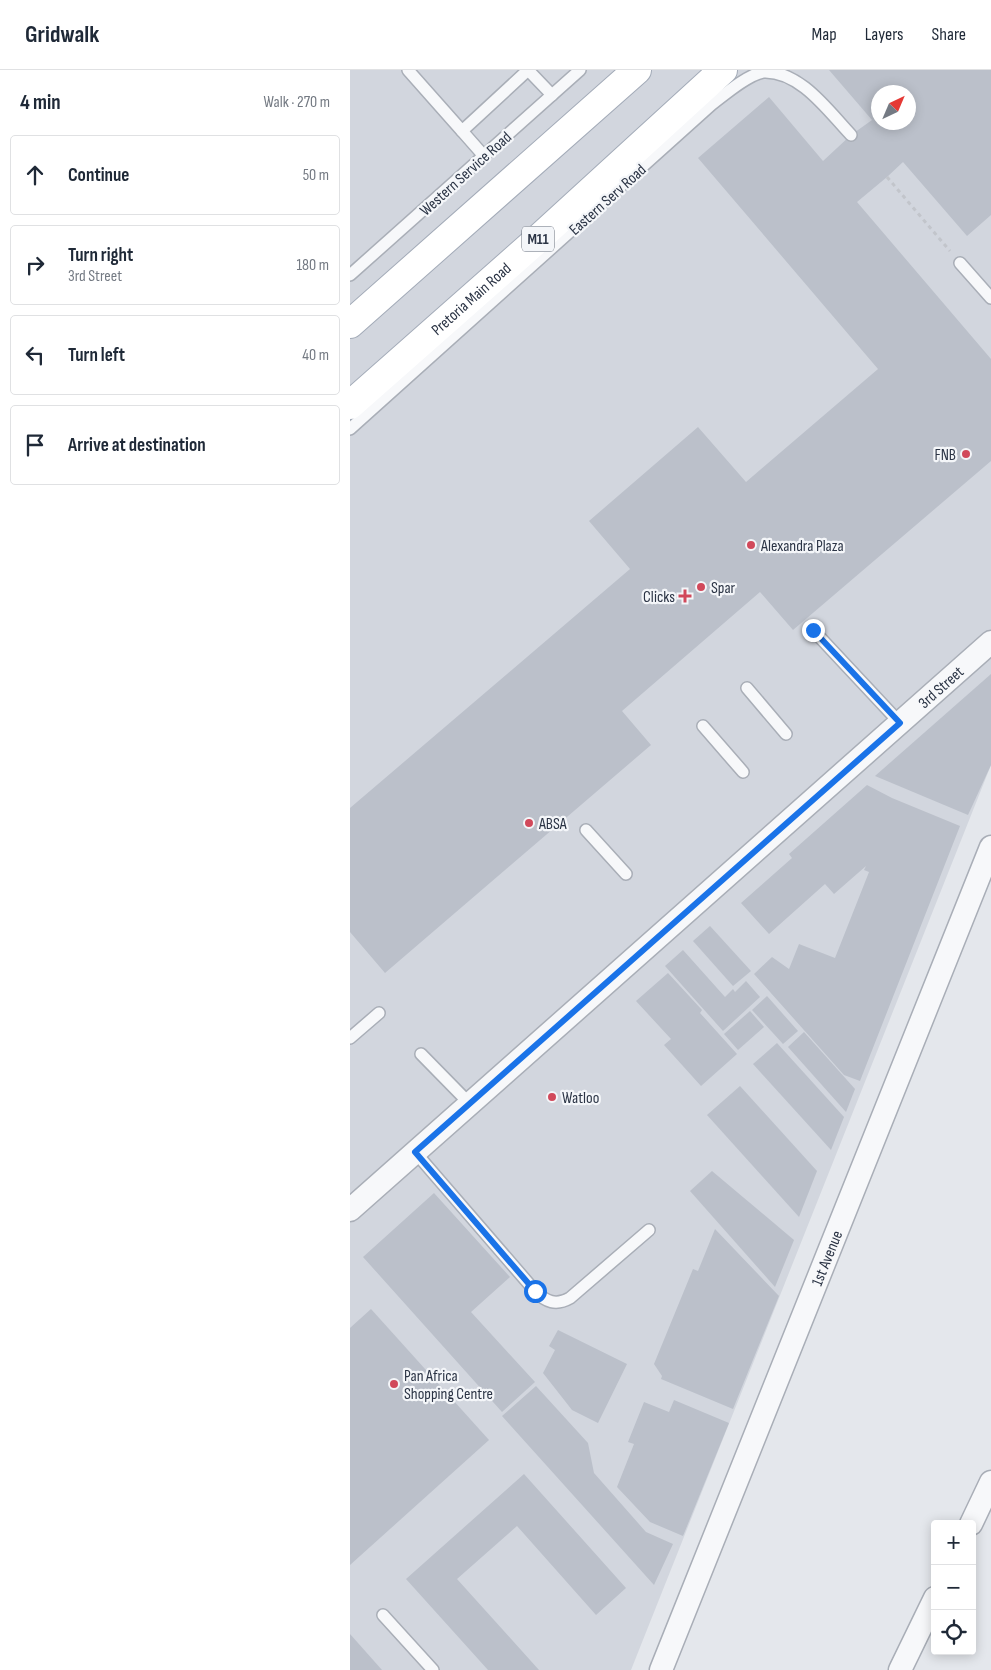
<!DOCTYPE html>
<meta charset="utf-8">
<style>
body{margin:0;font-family:"Sofia Sans Condensed",sans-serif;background:#f6f6f7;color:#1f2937}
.controls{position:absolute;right:15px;bottom:15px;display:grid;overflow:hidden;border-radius:5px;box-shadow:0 2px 12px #0003}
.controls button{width:45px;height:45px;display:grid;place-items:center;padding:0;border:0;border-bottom:1px solid #e0e1e3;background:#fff;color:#1f2937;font:25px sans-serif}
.compass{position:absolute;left:521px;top:15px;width:45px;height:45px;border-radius:50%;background:#fff;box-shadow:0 2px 12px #0003;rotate:44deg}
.stop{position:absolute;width:15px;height:15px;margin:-11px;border:4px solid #1a73e8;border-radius:50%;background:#fff}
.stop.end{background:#1a73e8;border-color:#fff;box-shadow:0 1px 5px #0008}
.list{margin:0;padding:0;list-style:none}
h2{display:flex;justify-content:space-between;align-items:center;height:65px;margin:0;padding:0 20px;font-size:21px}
h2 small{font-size:16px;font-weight:400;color:#747a83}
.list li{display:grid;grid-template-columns:32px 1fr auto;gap:15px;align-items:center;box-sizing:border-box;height:80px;margin:0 10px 10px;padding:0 10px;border:1px solid #e0e1e3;border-radius:5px}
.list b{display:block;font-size:19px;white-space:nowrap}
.list p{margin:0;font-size:16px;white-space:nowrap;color:#747a83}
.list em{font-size:16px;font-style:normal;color:#747a83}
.icon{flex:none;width:28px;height:28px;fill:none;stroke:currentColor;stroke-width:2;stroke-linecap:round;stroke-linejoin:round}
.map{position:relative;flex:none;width:641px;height:1600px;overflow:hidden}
header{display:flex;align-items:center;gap:30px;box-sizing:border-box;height:70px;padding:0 25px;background:#fff;border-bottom:1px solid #e0e1e3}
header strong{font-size:24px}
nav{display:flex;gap:28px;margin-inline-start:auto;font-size:18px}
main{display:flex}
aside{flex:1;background:#fff}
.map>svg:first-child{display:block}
</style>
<header>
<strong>Gridwalk</strong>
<nav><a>Map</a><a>Layers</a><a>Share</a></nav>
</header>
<main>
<aside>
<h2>4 min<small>Walk · 270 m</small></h2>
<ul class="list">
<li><svg class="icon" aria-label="ahead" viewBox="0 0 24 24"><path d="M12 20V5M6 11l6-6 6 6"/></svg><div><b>Continue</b></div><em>50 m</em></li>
<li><svg class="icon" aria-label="right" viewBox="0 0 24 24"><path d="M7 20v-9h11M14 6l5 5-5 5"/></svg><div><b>Turn right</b><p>3rd Street</p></div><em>180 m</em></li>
<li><svg class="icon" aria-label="left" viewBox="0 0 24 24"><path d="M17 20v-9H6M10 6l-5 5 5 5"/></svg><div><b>Turn left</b></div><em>40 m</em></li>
<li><svg class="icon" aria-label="arrive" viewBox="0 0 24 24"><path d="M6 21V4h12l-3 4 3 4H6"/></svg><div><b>Arrive at destination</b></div></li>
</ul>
</aside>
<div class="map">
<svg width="641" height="1600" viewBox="0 0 641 1600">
<rect width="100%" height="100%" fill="#e4e7ec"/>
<path fill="#d2d6de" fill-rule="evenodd" d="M 0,0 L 641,0 L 641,695 L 281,1600 L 0,1600 ZM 528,22 L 558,22 L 558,52 L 528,52 Z"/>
<g fill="#bbc0ca" fill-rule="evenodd">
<path d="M 479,0 L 641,0 L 641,145 L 617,166 L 553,92 L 537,107 L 507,132 L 641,289 L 641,391 L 443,560 L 410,522 L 272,641 L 301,675 L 35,903 L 0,862 L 0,738 L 280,499 L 239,451 L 348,357 L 396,412 L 528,299 L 348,88 L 419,27 L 473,91 L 501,65 L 522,50 ZM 528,22 L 558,22 L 558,52 L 528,52 Z"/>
<polygon points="641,604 641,695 618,745 525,706"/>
<polygon points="517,715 542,728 610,756 510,1011 494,1005 404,904 422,887 439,899 449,874 485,888 519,802 514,800 516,796 484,824 475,814 419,864 391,833 442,788 439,784"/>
<polygon points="360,856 401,901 383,916 343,871"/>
<polygon points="333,880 375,927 383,919 385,922 396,911 410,927 373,961 315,896"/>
<polygon points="318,903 352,940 350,943 387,984 351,1016 314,975 321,969 286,931"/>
<polygon points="417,926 448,961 433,974 402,940"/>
<polygon points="400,941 414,957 388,980 374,964"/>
<polygon points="454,962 505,1019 496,1042 438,977"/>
<polygon points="427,973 494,1047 481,1080 403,994"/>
<polygon points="390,1016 467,1101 449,1147 357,1045"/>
<polygon points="362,1101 444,1170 425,1217 340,1121"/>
<polygon points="84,1123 160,1207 121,1242 185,1312 152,1342 13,1187"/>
<polygon points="365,1159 429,1226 383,1339 311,1309 312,1306 304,1294 343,1199 348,1201"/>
<polygon points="21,1239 139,1370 0,1495 0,1258"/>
<polygon points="208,1260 277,1294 248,1353 222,1340 193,1303 205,1280 199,1276"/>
<polygon points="186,1316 238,1373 244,1403 296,1462 323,1474 304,1515 152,1346"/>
<polygon points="324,1330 379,1353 333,1466 300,1452 267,1417 284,1374 278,1372 294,1332 319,1342"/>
<polygon points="174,1404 276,1518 246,1545 167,1456 107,1509 189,1600 138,1600 56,1509"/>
<polygon points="0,1564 32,1600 0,1600"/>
</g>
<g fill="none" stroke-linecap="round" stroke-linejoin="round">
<g stroke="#a9aeb7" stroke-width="14">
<g id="lane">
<polyline points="58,0 112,61 178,0"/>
<polyline points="178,0 202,25"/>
<polyline points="112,61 134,86"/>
<polyline points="610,193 641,228"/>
<polyline points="0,205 230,0"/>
<path d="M 0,359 L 361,35 C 374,25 397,5 413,2 C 450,0 479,42 501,65"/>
<polyline points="463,560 550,653"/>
<polyline points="397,618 436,664"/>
<polyline points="353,656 393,702"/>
<polyline points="236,760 276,804"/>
<polyline points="0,968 29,943"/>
<polyline points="71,984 120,1034"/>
<path d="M 65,1082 L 185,1221 C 196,1232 206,1236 220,1228 L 299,1160"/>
<polyline points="33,1545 83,1600"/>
</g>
</g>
<g stroke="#a9aeb7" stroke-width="25">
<g id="street">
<path id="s1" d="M 0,1140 L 641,572"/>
<polyline points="621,1454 641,1412"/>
<path id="s2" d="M 311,1600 L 641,777"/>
<polyline points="550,1600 585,1528"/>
</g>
</g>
<g stroke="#a3abb8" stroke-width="30">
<g id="primary">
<polyline points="0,254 287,0"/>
<path id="s3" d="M 0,335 L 188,169 L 373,0"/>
</g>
</g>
<polyline stroke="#c2c5cb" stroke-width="3" stroke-dasharray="4 4" stroke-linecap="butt" points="537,107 600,181"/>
<use href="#lane" stroke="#f7f8fa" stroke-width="11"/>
<use href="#street" stroke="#f7f8fa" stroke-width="22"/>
<use href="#primary" stroke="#fff" stroke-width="28"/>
</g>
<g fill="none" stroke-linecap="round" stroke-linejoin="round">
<polyline stroke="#1a73e8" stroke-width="6" points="185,1221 65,1082 550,653 463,560"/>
</g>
<g fill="#d1495b" stroke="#f4f6f9" stroke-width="2">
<circle cx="616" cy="384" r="5"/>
<circle cx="401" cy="475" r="5"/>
<circle cx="351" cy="517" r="5"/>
<path d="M332.5 518.5h5v5h5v5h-5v5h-5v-5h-5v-5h5z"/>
<circle cx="179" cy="753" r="5"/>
<circle cx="202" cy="1027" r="5"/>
<circle cx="44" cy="1314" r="5"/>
</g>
<g text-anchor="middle" stroke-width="4.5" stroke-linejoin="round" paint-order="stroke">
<rect fill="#f4f6f9" stroke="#676e7b" stroke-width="1" x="172" y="156.5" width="32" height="25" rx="4"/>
<g font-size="15" font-weight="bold" fill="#2b3445">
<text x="188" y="174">M11</text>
</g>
<g font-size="16" fill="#2b3445" stroke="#f4f6f9">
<text transform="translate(115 103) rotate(-42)" y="6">Western Service Road</text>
<text transform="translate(257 129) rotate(-42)" y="6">Eastern Serv Road</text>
<text dy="6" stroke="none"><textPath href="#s3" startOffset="161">Pretoria Main Road</textPath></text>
<text dy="6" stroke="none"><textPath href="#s1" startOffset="789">3rd Street</textPath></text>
<text dy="6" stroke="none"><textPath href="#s2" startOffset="444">1st Avenue</textPath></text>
</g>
<g font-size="16" fill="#2b3445" stroke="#f4f6f9" text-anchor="start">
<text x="606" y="390" text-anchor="end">FNB</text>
<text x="411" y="481">Alexandra Plaza</text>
<text x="361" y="523">Spar</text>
<text x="325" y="532" text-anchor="end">Clicks</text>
<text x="189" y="759">ABSA</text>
<text x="212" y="1033">Watloo</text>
<text x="54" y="1311">Pan Africa<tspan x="54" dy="18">Shopping Centre</tspan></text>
</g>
</g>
</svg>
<div class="controls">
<button>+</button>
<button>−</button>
<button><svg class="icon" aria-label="locate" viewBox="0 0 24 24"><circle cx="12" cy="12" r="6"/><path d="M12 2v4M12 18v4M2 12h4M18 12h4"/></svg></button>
</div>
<svg class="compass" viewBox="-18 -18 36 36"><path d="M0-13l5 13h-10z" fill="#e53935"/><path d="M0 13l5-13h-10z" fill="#747a83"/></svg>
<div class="stop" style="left:185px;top:1221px"></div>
<div class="stop end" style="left:463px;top:560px"></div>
</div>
</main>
